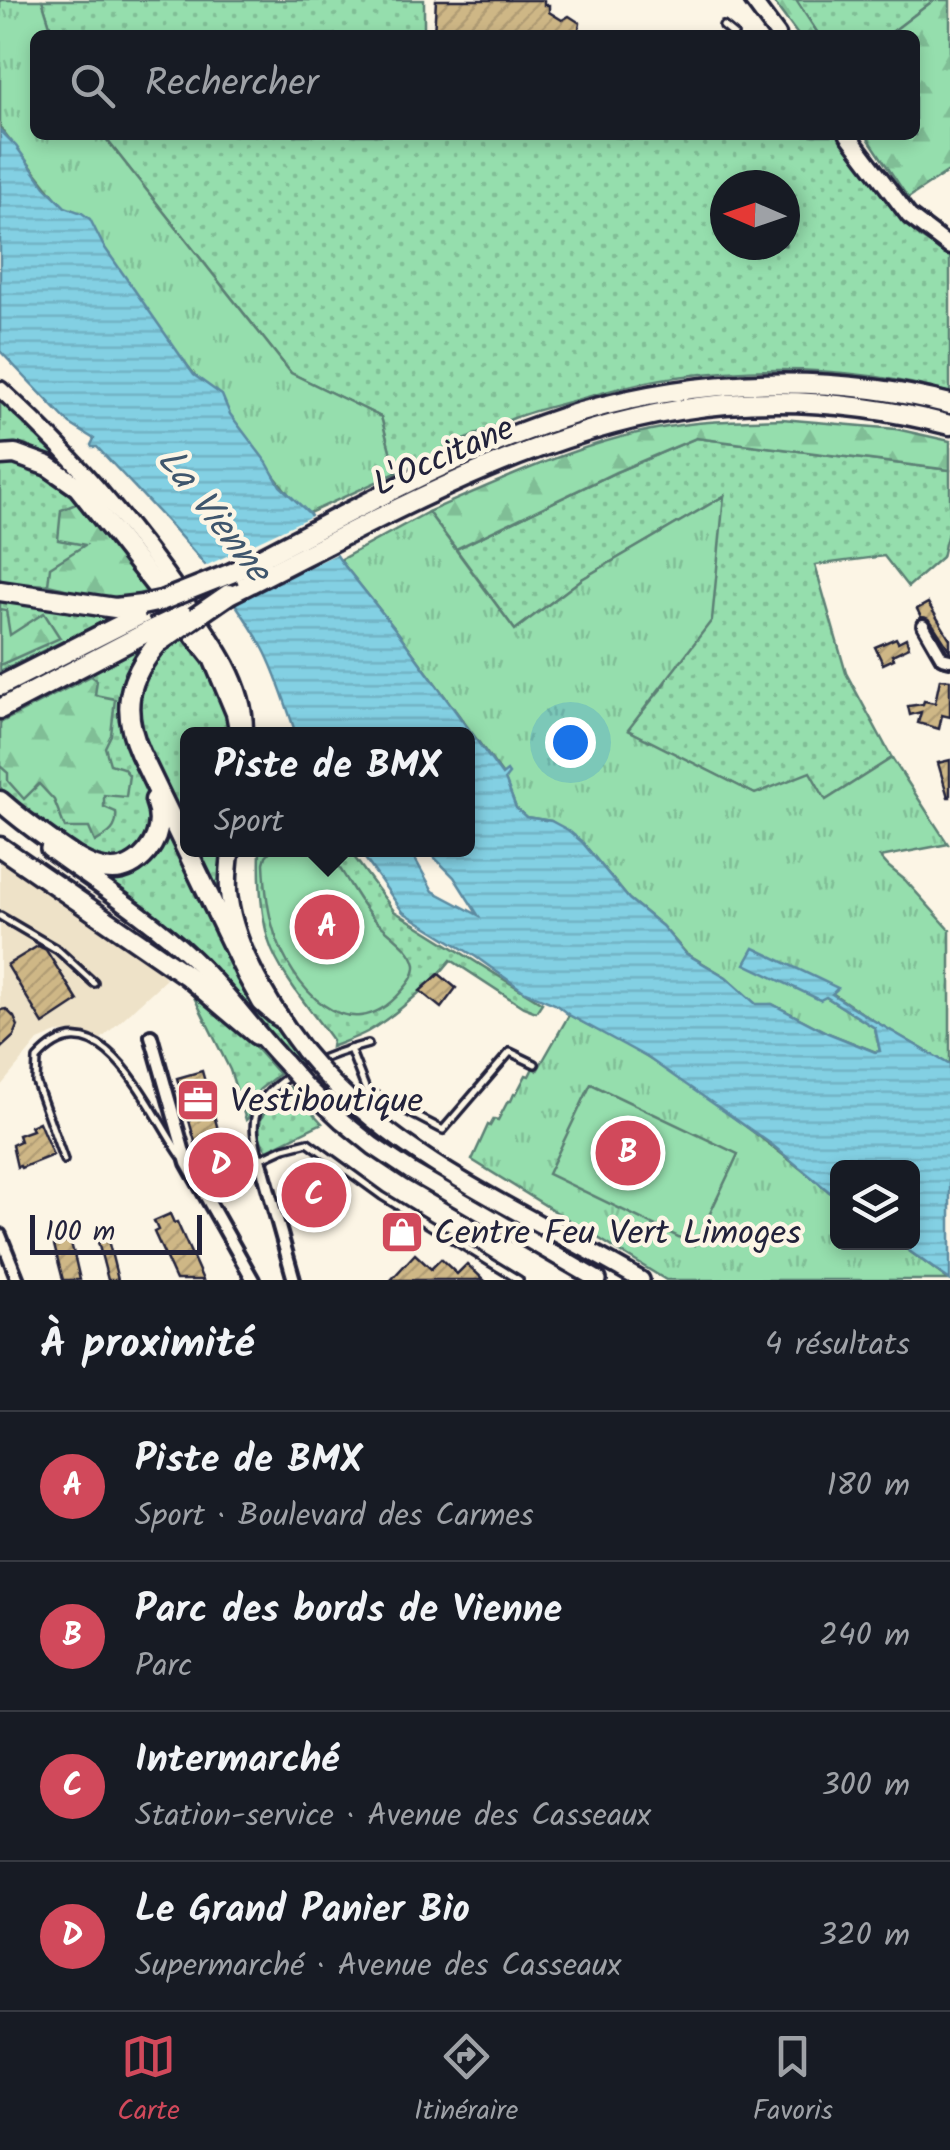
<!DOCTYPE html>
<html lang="fr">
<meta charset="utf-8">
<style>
body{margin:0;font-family:Kalam,sans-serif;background:#242831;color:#f1f3f6}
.controls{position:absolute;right:30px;bottom:30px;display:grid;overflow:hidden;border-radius:15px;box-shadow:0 5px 15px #0003}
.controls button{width:90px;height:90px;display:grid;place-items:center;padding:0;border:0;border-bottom:2px solid #363941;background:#171b24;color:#f1f3f6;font:50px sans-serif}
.compass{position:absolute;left:710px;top:170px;width:90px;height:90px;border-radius:50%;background:#171b24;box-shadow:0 5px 15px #0003;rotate:272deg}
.scale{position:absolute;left:30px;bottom:25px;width:172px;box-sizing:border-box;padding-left:10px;border:5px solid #22223b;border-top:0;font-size:28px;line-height:35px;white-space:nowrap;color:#22223b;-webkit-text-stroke:8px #fcf5e5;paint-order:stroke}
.you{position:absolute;left:570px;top:742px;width:35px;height:35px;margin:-25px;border:8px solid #fff;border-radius:50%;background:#1a73e8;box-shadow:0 0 0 15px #1a73e833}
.badge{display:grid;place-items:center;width:65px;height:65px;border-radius:50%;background:#d1495b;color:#fff;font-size:32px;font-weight:700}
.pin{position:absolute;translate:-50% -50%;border:5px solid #fff;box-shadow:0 2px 10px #0006}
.popup{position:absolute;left:180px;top:727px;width:295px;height:130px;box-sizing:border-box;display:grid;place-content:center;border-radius:15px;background:#171b24;filter:drop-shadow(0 2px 8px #0005);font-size:32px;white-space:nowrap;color:#9ea1a6}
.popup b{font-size:38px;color:#f1f3f6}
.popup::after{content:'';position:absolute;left:50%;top:100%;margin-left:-20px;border:20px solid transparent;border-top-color:#171b24}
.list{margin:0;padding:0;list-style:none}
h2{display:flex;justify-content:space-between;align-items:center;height:130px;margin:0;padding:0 40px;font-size:42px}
h2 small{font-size:32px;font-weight:400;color:#9ea1a6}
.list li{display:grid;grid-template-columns:65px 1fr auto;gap:30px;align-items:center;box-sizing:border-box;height:150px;padding:0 40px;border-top:2px solid #363941}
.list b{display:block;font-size:38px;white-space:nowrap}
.list p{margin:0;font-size:32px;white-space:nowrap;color:#9ea1a6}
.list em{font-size:32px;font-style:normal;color:#9ea1a6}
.icon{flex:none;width:55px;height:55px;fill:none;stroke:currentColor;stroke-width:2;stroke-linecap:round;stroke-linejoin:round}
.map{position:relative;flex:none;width:950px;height:1280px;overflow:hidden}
.search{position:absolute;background:#171b24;box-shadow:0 5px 15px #0003;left:30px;right:30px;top:30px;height:110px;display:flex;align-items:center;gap:25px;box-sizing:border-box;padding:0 35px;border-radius:15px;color:#9ea1a6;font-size:38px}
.sheet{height:730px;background:#171b24}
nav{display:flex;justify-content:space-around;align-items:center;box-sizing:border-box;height:140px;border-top:2px solid #363941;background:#171b24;font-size:28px;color:#9ea1a6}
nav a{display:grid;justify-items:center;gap:5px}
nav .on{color:#d1495b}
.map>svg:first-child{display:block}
</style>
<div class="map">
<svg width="950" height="1280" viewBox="0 0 950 1280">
<defs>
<pattern id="grass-dots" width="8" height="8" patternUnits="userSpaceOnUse" patternTransform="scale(2.5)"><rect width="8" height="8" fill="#95dead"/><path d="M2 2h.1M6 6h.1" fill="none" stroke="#80be96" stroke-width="1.8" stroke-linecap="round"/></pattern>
<pattern id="forest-firs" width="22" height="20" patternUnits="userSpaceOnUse" patternTransform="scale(2.5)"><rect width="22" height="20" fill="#95dead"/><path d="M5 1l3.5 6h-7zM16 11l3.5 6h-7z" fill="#80be96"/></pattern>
<pattern id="park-tufts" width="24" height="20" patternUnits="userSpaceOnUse" patternTransform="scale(2.5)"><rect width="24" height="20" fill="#95dead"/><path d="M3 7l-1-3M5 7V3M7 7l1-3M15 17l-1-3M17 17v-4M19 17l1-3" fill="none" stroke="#80be96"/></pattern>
<pattern id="water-rules" width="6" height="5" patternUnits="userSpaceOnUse" patternTransform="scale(2.5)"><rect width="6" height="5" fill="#83d0e3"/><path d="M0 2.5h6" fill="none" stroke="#71b2c4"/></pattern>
<pattern id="building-hatch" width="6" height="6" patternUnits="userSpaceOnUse" patternTransform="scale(2.5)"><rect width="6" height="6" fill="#ceb786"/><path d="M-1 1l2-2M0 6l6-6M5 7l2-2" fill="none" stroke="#b19d75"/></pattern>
</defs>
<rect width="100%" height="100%" fill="#fcf5e5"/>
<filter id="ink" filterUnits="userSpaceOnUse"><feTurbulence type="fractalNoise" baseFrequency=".01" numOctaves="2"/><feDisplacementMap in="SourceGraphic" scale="20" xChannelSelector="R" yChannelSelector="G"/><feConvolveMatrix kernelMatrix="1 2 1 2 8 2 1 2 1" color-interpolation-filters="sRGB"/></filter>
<g filter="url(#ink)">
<polygon fill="#eee2c8" points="0,861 158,966 166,979 99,1041 77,1032 57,1033 38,1041 0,1087"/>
<g fill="url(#grass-dots)" stroke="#5c8074" stroke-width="2.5" fill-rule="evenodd">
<polygon points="42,0 424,0 424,35 53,35"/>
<polygon points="796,0 934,0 888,35 819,35"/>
<path d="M 103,135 L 593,135 L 636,139 L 652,135 L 840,135 L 906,224 L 921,238 L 950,256 L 950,393 C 860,367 762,365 669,378 C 639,382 609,391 580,399 C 558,405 535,410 514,418 C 474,434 435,455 396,473 L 381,417 L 291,373 ZM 725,185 L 785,185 L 785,245 L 725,245 Z"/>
<polygon points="0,396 86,482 0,448"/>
<polygon points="696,438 950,470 950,524 942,557 908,587 884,556 815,565 846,673 892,758 826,800 755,794 627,730 666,683 724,496 582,579 515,630 456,549 616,472"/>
<polygon points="11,464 30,467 51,476 77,493 115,599 48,585 0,582 0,465"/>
<polygon points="0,600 109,615 111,619 0,671"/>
<polygon points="186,633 215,674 234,734 187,734 187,839 143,745 137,723 137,691 158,652"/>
<polygon points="153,641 121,703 124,738 153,801 150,840 124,863 91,861 12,801 0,787 0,719"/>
<path d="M 168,824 C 208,906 243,991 301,1062 L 298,1065 L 236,991 L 185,938 L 102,880 C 140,873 159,865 168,824 Z"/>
<polygon points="192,850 221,850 222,905"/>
<path d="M 260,850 L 349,850 L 394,911 L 542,1003 L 536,1012 L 523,1007 L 451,960 C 433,983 393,1017 367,1032 C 356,1038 343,1042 331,1047 L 332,1040 C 313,1013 278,972 269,942 C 260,911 259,881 260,850 Z"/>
<polygon points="190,989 235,1025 279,1074 259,1090 248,1118 246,1120 230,1070"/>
<path d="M 289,1087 L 322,1123 L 267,1150 C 247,1127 269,1100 289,1087 Z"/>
</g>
<g fill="url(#forest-firs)" stroke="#5c8074" stroke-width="2.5">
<polygon points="772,0 796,0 819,35 798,35"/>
<polygon points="934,0 950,0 950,170 908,198 866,135 915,135 915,35 888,35"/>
<path d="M 782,419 L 896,429 L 950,441 L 950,470 L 696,438 L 616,472 L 456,549 L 428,512 C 514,474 603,432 697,423 C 725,420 754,420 782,419 Z"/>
<path d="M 83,501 L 151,591 C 118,606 81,592 48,585 L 50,567 L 85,545 L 58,540 L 61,510 Z"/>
<polygon points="0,609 6,610 10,635 44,613 60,638 0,665"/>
<path d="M 91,676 L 97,680 L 95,695 L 115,699 L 111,735 L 105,747 L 110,764 L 123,768 L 129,775 L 126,797 L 104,795 L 104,807 L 116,812 C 118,829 109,834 95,842 L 89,828 L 65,828 L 54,800 L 39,784 L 24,799 L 8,781 L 8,773 L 0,766 L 0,723 Z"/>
</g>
<g fill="url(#park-tufts)" stroke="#5c8074" stroke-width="2.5">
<polygon points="0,0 42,0 53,35 35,35 35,135 103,135 291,373 381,417 396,473 305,515 0,127"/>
<polygon points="724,496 712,620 628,730 755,794 810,772 826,800 892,758 948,844 880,857 889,867 905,880 950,930 950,1065 871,1019 832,993 837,989 826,997 875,1028 880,1052 876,1052 828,1033 772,1004 756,1005 726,977 686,953 662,926 629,899 582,842 551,821 526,817 516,808 503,775 399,634 340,560 428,512 515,630 582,579"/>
<path d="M 569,1015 C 596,1030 625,1043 651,1060 C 716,1102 777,1149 837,1198 L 838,1242 L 898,1243 L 949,1280 L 666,1280 L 472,1160 L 488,1125 L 490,1126 L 494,1119 L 498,1120 L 508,1101 L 511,1101 L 514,1094 L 516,1094 L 526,1075 L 529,1076 L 533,1068 L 537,1071 Z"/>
</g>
<g fill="#95dead" stroke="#5c8074" stroke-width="2.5">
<path d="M 271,850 L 326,850 C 345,871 355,898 374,919 C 386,932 412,947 415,965 C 416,975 407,985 401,992 C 347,1053 291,986 274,931 C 267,909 265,886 264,863 L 266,856 Z"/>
<polygon points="591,1084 738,1154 695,1245 548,1174"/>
</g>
<path fill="url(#water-rules)" stroke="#5c8aa0" stroke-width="2.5" d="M 0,130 L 16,146 L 45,187 L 65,207 L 82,213 L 90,219 L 103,245 L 194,375 L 222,395 L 230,414 L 267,463 L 280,486 L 309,513 L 340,560 L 399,634 L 502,775 L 507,771 L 509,774 L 505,779 L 516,808 L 526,817 L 551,821 L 568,830 L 582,842 L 629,899 L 662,926 L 685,953 L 726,977 L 756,1004 L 772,1004 L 828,1033 L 875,1052 L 880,1051 L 875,1028 L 826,997 L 820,1000 L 745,964 L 754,948 L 838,988 L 832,994 L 871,1019 L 950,1065 L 950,1280 L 898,1243 L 912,1242 L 912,1168 L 838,1168 L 837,1198 L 771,1144 L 648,1058 L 569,1015 L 555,1004 L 525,992 L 476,957 L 403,912 L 359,850 L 410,850 L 433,891 L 478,915 L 454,877 L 427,850 L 467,850 L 467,734 L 296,734 C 286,706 277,674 263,648 C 221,572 155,510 97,447 L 92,447 L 91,445 L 94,439 L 70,424 L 0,351 Z"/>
<polygon fill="#fcf5e5" points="316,514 341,552 229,605 201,568"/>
<g fill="url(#building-hatch)" stroke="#22223b" stroke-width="2.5">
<polygon points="436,0 544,0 544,5 549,5 549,12 562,20 569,16 580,23 578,35 434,35"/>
<polygon points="928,603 950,639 950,651 930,620 921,617 917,609"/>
<polygon points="896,638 898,642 906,638 909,647 892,655 894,659 883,664 875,647"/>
<polygon points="940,679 950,680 950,717 942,715 939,729 918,723 921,712 910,715 908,706 923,704 924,701 935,703"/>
<polygon points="950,760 950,797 948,797 938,763"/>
<polygon points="38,946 46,950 78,1001 43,1024 7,965"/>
<polygon points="439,974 456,988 441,1008 420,991"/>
<polygon points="6,1009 14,1017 18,1026 14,1036 0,1049 0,1010"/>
<polygon points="202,1071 229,1170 205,1177 177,1078"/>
<polygon points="39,1122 53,1155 21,1168 20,1166 17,1167 12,1145 20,1141 18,1135 32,1130 30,1126"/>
<polygon points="324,1174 333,1180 304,1217 296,1210"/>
<polygon points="170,1214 174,1223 177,1222 203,1280 176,1280 154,1232 158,1230 154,1221"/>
<polygon points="70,1240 74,1254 80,1280 63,1280 54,1245"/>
<polygon points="108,1240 118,1280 108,1280 98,1242"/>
<polygon points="415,1254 431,1269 441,1259 457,1274 467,1264 484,1280 391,1280"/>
</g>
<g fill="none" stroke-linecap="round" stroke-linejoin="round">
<g stroke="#22223b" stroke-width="12">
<g id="lane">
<polyline points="723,26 734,35"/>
<polyline points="0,916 58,950 94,983"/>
<polyline points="350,1049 368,1044"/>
<path d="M 64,1160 L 36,1082 L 37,1059 C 101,987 152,1117 182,1157"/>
<path d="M 519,1280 L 382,1196 L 308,1142 L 284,1148 L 260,1159 C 256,1143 251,1126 257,1111 C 268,1080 320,1058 350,1049 L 366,1090 L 443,1130 L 510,1052 L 535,1064"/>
</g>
</g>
<g stroke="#22223b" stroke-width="18">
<g id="street">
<polyline points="923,625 942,658 950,660"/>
<polyline points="151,1036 187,1163 253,1280"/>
<polyline points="260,1159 294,1280"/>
<polyline points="0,1235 18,1280"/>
</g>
</g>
<g stroke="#22223b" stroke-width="21">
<g id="secondary">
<polyline points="752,0 778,35"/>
<polyline points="848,135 909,216 950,247"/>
<path d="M 0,389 C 69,451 130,522 183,598 C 210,636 245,681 245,729"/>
</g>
</g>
<g stroke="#22223b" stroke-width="22">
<g id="primary">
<path d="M 49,849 C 97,884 149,917 192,958 C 226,990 252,1029 285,1063"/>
<path d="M 231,850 C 229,865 227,881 229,897 C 236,950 272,1009 304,1051"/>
<path d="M 323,1073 C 411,1167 532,1216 641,1280"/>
<polyline points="304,1085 342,1121 373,1146 412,1172 598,1280"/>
</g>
</g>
<g stroke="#22223b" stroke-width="25">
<g id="highway">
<polyline points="0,455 15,454 48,466 78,487 213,658 236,713 240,734"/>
<path d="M 234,572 C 344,516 463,447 581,412 C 699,378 831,373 950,404"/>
<polyline points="0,591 115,608 142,605"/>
<path d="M 229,594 C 372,523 519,436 678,410 C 769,395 861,402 950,425"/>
<path d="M 159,642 C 127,678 121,710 140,753 L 247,975 L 262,1002 L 278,1016"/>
<polyline points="0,686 146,612"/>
<polyline points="0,709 153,629"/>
<path d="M 0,801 C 16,815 33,828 50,840 C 79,861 116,889 147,852 C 160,836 162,819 155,800"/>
<polyline points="0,847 186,975 257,1035"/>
</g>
</g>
<use href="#lane" stroke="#fcf5e5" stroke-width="5"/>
<use href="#street" stroke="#fcf5e5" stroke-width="10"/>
<use href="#secondary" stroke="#fcf5e5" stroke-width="14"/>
<use href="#primary" stroke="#fcf5e5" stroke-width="15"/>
<use href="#highway" stroke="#fcf5e5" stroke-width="18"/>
<g stroke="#22223b" stroke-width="22" stroke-linecap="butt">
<g id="primary-bridge">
<polyline points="304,1051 323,1073"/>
<polyline points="285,1063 304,1085"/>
</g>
</g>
<g stroke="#22223b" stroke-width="25" stroke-linecap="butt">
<g id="highway-bridge">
<polyline points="142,605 161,601 234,572"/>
<polyline points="153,629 183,615"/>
<polyline points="159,642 229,594"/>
</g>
</g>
<use href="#primary-bridge" stroke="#fcf5e5" stroke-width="15"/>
<use href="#highway-bridge" stroke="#fcf5e5" stroke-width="18"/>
</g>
</g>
<defs>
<g id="office-square" transform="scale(2.25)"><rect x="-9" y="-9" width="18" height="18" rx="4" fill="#d1495b" stroke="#fcf5e5"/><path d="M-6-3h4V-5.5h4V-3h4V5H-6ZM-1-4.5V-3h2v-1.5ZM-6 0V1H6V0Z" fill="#fff"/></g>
<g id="shop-square" transform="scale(2.25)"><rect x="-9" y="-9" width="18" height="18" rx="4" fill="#d1495b" stroke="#fcf5e5"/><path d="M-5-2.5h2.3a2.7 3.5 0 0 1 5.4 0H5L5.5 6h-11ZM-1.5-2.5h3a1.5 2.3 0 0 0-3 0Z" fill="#fff"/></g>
</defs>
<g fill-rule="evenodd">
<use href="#office-square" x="198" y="1100"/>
<use href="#shop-square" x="402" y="1232"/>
</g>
<g text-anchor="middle" stroke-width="9" stroke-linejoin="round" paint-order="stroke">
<g font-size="35" fill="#22223b" stroke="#fcf5e5">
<text transform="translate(443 455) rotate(-24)" y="12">L'Occitane</text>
</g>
<g font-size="35" fill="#22223b" stroke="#fcf5e5" text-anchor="start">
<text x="230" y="1112">Vestiboutique</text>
<text x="434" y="1244">Centre Feu Vert Limoges</text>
</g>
<g font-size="38" font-style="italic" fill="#3f566d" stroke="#fcf5e5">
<text transform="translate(215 514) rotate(52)" y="13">La Vienne</text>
</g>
</g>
</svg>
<div class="controls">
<button><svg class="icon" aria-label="layers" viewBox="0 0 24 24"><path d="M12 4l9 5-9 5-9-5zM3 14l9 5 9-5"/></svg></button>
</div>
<svg class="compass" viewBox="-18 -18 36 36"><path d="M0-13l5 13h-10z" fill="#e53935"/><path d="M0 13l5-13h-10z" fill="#9ea1a6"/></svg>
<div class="scale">100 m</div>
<div class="you"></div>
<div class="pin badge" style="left:327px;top:927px">A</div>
<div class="popup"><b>Piste de BMX</b>Sport</div>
<div class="pin badge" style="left:628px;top:1153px">B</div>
<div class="pin badge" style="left:314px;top:1195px">C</div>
<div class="pin badge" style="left:221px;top:1165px">D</div>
<div class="search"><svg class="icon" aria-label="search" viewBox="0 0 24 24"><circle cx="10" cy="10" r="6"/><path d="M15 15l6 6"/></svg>Rechercher</div>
</div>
<section class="sheet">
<h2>À proximité<small>4 résultats</small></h2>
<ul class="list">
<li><span class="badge">A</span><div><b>Piste de BMX</b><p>Sport · Boulevard des Carmes</p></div><em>180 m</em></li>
<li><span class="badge">B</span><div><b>Parc des bords de Vienne</b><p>Parc</p></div><em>240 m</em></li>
<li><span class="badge">C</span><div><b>Intermarché</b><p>Station-service · Avenue des Casseaux</p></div><em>300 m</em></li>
<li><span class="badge">D</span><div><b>Le Grand Panier Bio</b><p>Supermarché · Avenue des Casseaux</p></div><em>320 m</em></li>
</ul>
</section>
<nav>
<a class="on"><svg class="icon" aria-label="map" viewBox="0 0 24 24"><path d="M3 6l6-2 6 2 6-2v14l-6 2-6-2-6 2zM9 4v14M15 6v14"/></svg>Carte</a>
<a><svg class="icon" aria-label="directions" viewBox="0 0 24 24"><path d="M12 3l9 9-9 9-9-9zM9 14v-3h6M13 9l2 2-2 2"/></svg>Itinéraire</a>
<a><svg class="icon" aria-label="saved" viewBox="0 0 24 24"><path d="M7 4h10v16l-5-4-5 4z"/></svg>Favoris</a>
</nav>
